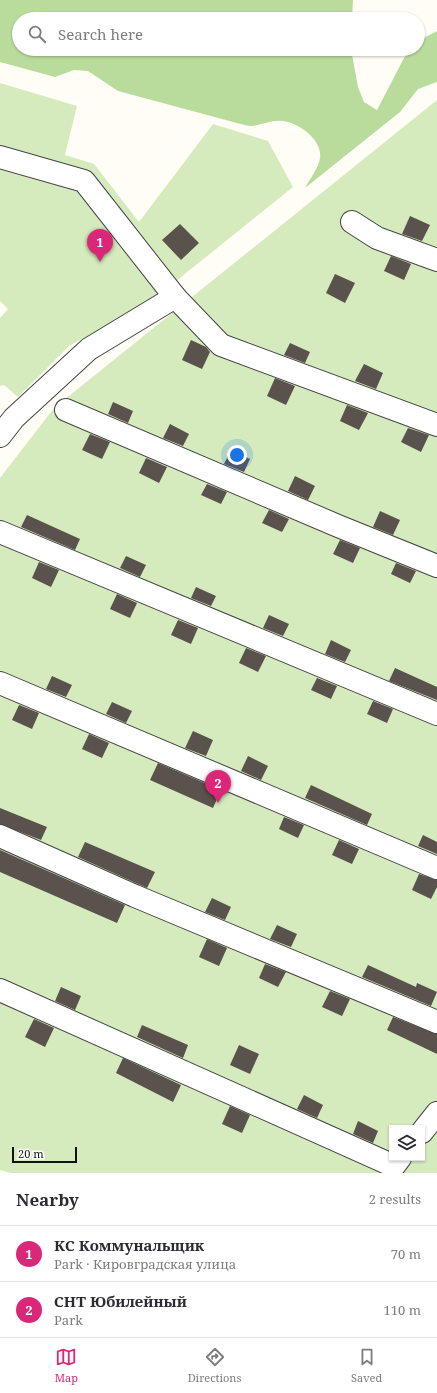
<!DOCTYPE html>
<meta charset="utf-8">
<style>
body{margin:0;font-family:"Noto Serif",serif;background:#f2f2f3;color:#2b2b33}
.controls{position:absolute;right:12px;bottom:12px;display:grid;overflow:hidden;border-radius:0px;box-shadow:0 1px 3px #0004}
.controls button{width:36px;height:36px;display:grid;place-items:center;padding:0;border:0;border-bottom:1px solid #e1e1e2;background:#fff;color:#2b2b33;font:20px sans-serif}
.scale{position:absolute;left:12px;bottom:10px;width:65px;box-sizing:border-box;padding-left:4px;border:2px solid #111;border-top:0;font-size:11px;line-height:14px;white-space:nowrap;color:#111;-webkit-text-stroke:3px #fff;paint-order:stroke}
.you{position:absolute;left:237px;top:455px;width:14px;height:14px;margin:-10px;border:3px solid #fff;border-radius:50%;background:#1a73e8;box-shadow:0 0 0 6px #1a73e833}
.badge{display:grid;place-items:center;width:26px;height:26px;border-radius:50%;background:#db2777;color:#fff;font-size:13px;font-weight:700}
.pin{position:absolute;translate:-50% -33px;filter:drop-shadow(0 1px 2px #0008)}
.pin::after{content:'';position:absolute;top:21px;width:14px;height:12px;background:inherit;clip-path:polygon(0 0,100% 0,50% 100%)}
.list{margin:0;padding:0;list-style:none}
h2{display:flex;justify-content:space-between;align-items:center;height:52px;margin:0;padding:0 16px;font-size:17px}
h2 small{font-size:13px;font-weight:400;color:#7c7c81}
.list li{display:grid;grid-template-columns:26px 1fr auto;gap:12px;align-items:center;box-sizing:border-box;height:56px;padding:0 16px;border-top:1px solid #e1e1e2}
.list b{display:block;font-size:15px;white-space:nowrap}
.list p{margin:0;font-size:13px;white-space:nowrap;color:#7c7c81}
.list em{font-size:13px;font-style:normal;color:#7c7c81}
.icon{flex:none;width:22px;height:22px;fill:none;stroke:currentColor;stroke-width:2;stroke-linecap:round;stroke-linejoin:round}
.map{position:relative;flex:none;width:437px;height:1173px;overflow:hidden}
.search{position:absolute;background:#fff;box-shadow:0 1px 3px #0004;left:12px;right:12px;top:12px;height:44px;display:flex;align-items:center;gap:10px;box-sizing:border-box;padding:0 14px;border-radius:22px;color:#7c7c81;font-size:15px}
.sheet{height:164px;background:#fff}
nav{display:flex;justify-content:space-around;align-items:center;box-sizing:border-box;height:56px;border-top:1px solid #e1e1e2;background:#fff;font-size:11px;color:#7c7c81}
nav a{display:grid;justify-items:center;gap:2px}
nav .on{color:#db2777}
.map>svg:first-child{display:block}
</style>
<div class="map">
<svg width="437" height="1173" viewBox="0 0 437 1173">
<rect width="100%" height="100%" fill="#fffdf5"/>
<g fill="#d5ebbd" fill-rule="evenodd">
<polygon points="0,83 77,106 65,155 94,164 139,222 213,124 268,141 293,187 150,302 69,346 18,397 4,385 0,386 0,318 8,309 0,301"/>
<path d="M 437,100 L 437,1173 L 11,1173 L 0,1170 L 0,478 L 54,408 ZM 392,1128 L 422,1128 L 422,1158 L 392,1158 Z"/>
</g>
<path fill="#b9dc9c" d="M 0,0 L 353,0 L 352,19 L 19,19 L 19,49 L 351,49 L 358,87 L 364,102 L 377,110 L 404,58 L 411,49 L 418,49 L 418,41 L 437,31 L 437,82 L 418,89 L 400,112 L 305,188 C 309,180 319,168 320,158 C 323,140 298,122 282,121 C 271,120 263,125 252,126 C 247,126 242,124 237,123 L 118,91 L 88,71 L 74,70 L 55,77 L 0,62 Z"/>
<g fill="#5a524d">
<polygon points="410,216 430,225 422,241 402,234"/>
<polygon points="180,224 199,243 181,260 162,240"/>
<polygon points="391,256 411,264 404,280 384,271"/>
<polygon points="335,274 355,283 345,303 326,293"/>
<polygon points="191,340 206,347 210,352 202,369 182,360"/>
<polygon points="290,343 310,352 305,363 284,355"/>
<polygon points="364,364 383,373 376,389 355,381"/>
<polygon points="275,378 295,386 286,405 267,396"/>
<polygon points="113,402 133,411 128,423 108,414"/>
<polygon points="347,405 368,413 359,430 340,421"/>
<polygon points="170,424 189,434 183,446 163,438"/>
<polygon points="408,428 429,435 421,452 401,442"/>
<polygon points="90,434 110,442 102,459 82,450"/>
<polygon points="231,450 250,459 244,472 224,464"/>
<polygon points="146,458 167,467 159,483 139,473"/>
<polygon points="295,476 315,486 308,500 288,491"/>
<polygon points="207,484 227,492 221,504 201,495"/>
<polygon points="269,510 289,519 282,532 262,523"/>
<polygon points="380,511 400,520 393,535 373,527"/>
<polygon points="27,515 80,539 75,550 21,527"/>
<polygon points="340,540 360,548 353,563 333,554"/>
<polygon points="126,556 146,565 140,577 120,568"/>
<polygon points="39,562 59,570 51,587 32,578"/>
<polygon points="396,563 416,571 410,583 391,574"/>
<polygon points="196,587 216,596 211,606 191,598"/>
<polygon points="117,594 137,603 130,618 110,609"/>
<polygon points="269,615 289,624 283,636 263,628"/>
<polygon points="178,620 198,628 191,644 171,635"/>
<polygon points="331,640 351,650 345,662 325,654"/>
<polygon points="246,648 266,656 258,672 239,663"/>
<polygon points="395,668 437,687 437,700 389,681"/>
<polygon points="52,676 72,685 66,697 46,689"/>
<polygon points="317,678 337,686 331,699 311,690"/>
<polygon points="373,701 393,709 387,723 367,714"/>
<polygon points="112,702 132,711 126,723 106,714"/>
<polygon points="19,705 39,713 32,729 12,720"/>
<polygon points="193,731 213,740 206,756 185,748"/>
<polygon points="89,734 109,743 102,758 82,749"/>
<polygon points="248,756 268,766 261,780 241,771"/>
<polygon points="158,763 221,790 213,808 150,780"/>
<polygon points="311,785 372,814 367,825 305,798"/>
<polygon points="0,808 47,827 41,840 0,824"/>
<polygon points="284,817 304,825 298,838 279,829"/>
<polygon points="423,835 437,842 437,854 418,846"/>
<polygon points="339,840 359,849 352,864 332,855"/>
<polygon points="85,842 155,872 147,888 78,857"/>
<polygon points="0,850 125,905 117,923 0,872"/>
<polygon points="419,874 437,880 437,887 431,899 412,890"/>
<polygon points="212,898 231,907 225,920 205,912"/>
<polygon points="277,925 297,934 291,947 270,939"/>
<polygon points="207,939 227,948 219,966 199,957"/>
<polygon points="265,964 286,972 278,987 259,978"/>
<polygon points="368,965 416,987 417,983 437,992 431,1006 362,977"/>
<polygon points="61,987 81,996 75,1010 55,1001"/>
<polygon points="330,991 350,999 342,1016 322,1007"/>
<polygon points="393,1017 437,1034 437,1054 387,1030"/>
<polygon points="34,1019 54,1028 45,1047 25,1037"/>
<polygon points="142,1025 188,1045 183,1058 137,1037"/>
<polygon points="239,1045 259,1054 250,1074 230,1065"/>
<polygon points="123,1058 181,1085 173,1102 116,1073"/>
<polygon points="304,1095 323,1105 317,1118 297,1109"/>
<polygon points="230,1106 250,1115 242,1133 222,1124"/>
<polygon points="358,1121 378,1131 373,1143 353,1134"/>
</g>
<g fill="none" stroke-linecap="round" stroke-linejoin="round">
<g stroke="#444" stroke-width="24">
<g id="minor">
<polyline points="0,157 84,181 175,297 221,345 437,425"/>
<polyline points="352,222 377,238 437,260"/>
<polyline points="66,410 338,526 437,566"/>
<polyline points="0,436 14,418 89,349 175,297"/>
<polyline points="0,532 437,714"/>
<polyline points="0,683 437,868"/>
<polyline points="0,836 135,896 437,1022"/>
<polyline points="0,990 394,1166 400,1158"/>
<polyline points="422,1132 437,1113"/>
</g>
</g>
<use href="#minor" stroke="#fff" stroke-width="22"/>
</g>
</svg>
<div class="controls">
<button><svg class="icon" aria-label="layers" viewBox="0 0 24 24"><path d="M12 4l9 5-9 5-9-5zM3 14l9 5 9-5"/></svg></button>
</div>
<div class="scale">20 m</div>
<div class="you"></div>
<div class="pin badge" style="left:100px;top:262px">1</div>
<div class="pin badge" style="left:218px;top:803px">2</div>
<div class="search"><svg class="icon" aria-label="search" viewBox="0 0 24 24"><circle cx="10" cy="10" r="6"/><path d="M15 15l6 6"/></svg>Search here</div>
</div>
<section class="sheet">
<h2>Nearby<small>2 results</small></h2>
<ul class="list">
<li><span class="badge">1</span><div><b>КС Коммунальщик</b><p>Park · Кировградская улица</p></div><em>70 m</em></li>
<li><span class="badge">2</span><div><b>СНТ Юбилейный</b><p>Park</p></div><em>110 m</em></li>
</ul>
</section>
<nav>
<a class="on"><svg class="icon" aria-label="map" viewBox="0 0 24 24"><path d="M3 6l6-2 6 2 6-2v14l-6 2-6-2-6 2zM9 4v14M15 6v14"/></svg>Map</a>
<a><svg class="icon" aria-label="directions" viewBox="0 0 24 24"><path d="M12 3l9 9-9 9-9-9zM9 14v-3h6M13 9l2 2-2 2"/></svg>Directions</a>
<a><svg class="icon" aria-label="saved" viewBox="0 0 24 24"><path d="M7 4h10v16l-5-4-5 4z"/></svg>Saved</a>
</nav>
